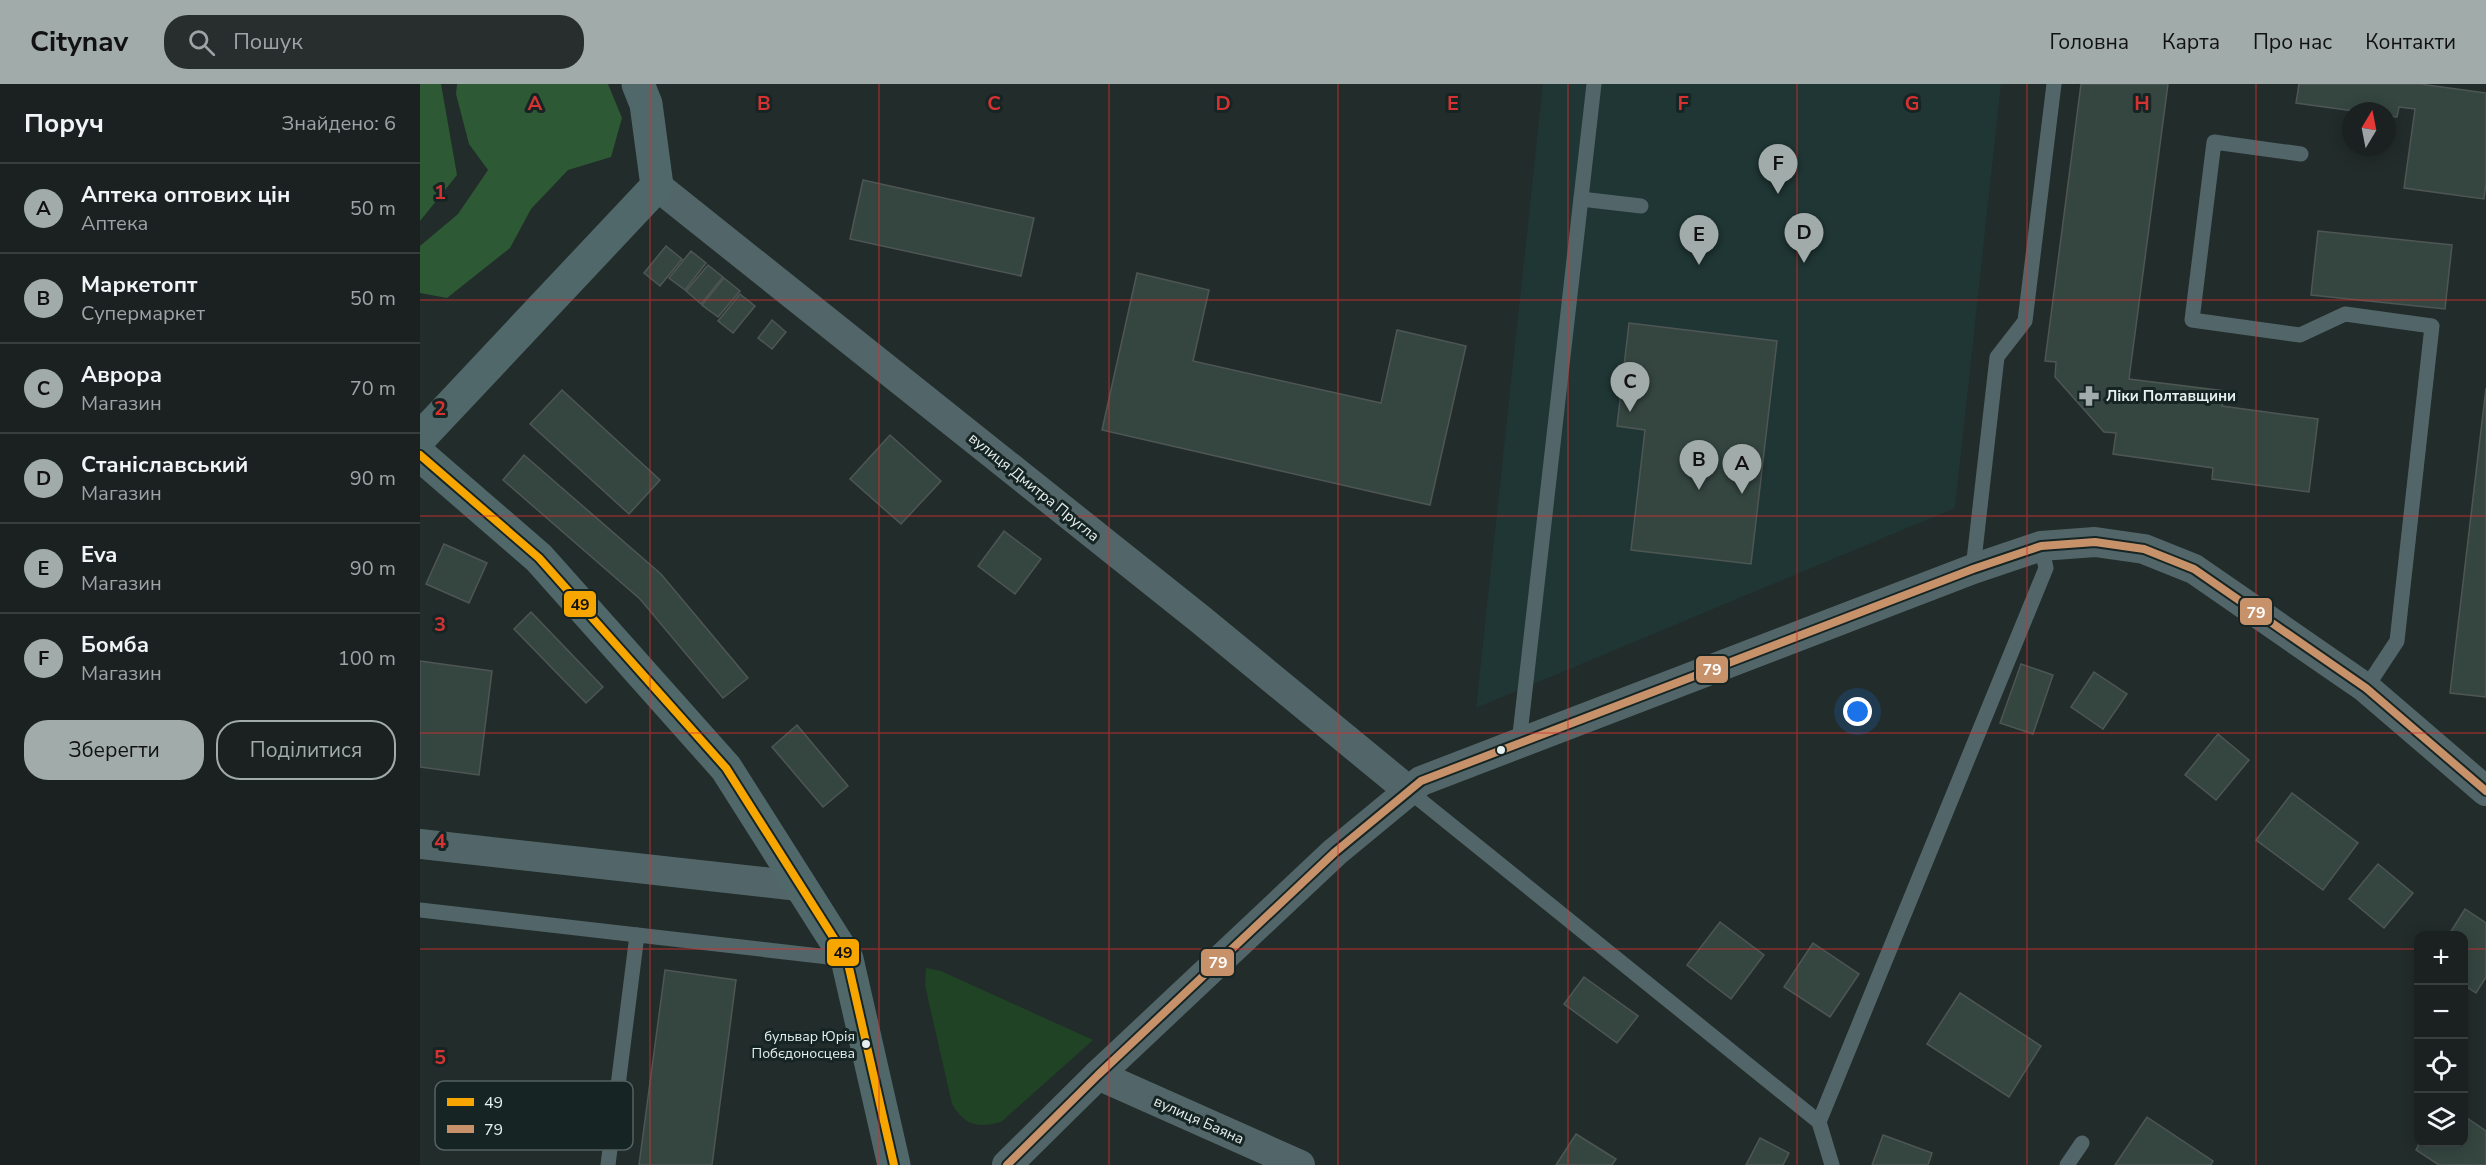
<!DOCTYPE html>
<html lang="uk">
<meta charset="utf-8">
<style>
body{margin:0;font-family:"Nunito Sans",sans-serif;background:#272e2d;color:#f1f3f6}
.controls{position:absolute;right:18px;bottom:18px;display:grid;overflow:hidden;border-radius:12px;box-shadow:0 3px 15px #0003}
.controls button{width:54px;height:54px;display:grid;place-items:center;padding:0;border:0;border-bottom:2px solid #383e3e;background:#1a2120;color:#f1f3f6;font:30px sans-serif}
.compass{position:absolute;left:1922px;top:18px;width:54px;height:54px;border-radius:50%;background:#1a2120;box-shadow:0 3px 15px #0003;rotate:10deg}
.you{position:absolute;left:1438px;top:628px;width:21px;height:21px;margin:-15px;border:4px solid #fff;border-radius:50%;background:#1a73e8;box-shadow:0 0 0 9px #1a73e833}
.badge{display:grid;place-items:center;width:39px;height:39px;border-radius:50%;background:#a1aba9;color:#111;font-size:20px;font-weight:700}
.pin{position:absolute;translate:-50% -50px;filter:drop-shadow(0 2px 3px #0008)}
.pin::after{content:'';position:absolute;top:32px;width:21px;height:18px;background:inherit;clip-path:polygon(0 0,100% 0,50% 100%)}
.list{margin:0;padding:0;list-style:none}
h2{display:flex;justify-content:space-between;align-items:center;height:78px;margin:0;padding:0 24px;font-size:26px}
h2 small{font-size:20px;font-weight:400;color:#9fa3a5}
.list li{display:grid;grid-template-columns:39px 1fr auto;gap:18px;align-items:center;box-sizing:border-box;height:90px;padding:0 24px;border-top:2px solid #383e3e}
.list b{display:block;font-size:22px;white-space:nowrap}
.list p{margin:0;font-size:20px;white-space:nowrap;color:#9fa3a5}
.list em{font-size:20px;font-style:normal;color:#9fa3a5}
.actions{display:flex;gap:12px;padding:18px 24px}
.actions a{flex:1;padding:14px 0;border:2px solid #a1aba9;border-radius:24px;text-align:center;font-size:21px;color:#a1aba9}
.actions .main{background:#a1aba9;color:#111}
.icon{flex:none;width:33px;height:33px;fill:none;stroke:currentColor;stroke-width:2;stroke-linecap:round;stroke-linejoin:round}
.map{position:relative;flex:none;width:2066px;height:1081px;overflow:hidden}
header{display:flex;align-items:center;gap:36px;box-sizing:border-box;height:84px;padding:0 30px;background:#a1aba9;color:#111}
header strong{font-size:28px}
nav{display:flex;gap:33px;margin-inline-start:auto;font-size:21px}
.search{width:420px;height:54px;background:#272e2d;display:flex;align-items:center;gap:15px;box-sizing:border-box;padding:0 21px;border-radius:24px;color:#9fa3a5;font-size:22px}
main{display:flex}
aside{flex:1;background:#1a2120}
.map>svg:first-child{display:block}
</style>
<header>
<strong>Citynav</strong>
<div class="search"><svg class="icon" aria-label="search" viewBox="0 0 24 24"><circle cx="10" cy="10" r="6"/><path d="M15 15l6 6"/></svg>Пошук</div>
<nav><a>Головна</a><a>Карта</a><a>Про нас</a><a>Контакти</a></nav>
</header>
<main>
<aside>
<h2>Поруч<small>Знайдено: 6</small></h2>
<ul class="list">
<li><span class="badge">A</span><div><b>Аптека оптових цін</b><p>Аптека</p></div><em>50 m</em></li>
<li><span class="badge">B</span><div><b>Маркетопт</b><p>Супермаркет</p></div><em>50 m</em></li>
<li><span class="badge">C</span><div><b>Аврора</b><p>Магазин</p></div><em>70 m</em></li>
<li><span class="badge">D</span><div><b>Станіславський</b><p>Магазин</p></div><em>90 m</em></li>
<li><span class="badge">E</span><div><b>Eva</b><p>Магазин</p></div><em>90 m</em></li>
<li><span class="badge">F</span><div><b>Бомба</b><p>Магазин</p></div><em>100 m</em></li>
</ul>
<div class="actions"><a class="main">Зберегти</a><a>Поділитися</a></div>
</aside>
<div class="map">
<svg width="2066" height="1081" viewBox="0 0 2066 1081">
<rect width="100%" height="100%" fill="#222c2a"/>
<polygon fill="#1f3634" points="1123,0 1581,0 1535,424 1056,624"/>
<path fill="#204326" d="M 506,884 L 521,887 L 673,956 L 581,1038 C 557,1044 545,1042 532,1020 L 505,901 Z"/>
<g fill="#2d5934">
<polygon points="0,0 21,0 37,91 0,137"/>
<polygon points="37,0 188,0 202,34 191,73 148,86 111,125 90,164 27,214 0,209 0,162 38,130 68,86 49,60 36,10"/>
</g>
<g fill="#354641" stroke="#4e5654" stroke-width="1.5">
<polygon points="1661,0 1748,0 1709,295 1805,307 1802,322 1898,335 1889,408 1792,395 1793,384 1693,370 1696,349 1684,348 1635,293 1636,278 1625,277"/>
<polygon points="1879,0 2000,0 2066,9 2066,99 2064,115 1984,104 1995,25 1979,23 1977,33 1967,32 1967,27 1934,27 1876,19"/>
<polygon points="443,96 614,134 601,192 430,155"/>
<polygon points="1898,147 2032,161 2025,225 1891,211"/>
<polygon points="246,162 262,175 240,202 224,189"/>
<polygon points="271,167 286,179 265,206 249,194"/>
<polygon points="288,181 303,193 281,220 266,207"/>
<polygon points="717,189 789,206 773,277 961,319 977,246 1046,262 1010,421 682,346"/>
<polygon points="304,194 320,207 298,233 282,221"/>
<polygon points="320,210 335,222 313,249 298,237"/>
<polygon points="352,236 366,248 352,265 338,254"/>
<polygon points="1209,239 1357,257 1331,480 1211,466 1225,346 1197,342"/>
<polygon points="2066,304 2066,613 2030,609"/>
<polygon points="142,306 240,396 209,430 110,340"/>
<polygon points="470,351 521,397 481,440 430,395"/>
<polygon points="104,371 241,490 328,594 303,614 220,515 83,396"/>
<polygon points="584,447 621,475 595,510 558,482"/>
<polygon points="24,460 67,479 49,519 6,500"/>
<polygon points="111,528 183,603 166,619 94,545"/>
<polygon points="0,577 72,587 59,691 0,683"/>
<polygon points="1601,580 1633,591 1613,650 1580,639"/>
<polygon points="1674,588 1707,610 1683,645 1651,623"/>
<polygon points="377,641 428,702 403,723 352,663"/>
<polygon points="1798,650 1829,676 1796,716 1765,691"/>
<polygon points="1872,709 1938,759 1903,806 1836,756"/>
<polygon points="1958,780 1993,809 1964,844 1929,815"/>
<polygon points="2045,825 2066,839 2066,893 2056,909 2044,901 2044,852 2028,852"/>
<polygon points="1300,838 1344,871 1311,915 1267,881"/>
<polygon points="1393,859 1439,890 1410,933 1364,903"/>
<polygon points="245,886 316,896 292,1081 219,1081"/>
<polygon points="1164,893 1218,932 1197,959 1144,920"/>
<polygon points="1540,909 1621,962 1589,1013 1507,960"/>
<polygon points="2044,1032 2066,1047 2066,1081 2019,1081 1996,1066 2000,1058 2044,1058"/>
<polygon points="1727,1033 1793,1077 1791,1081 1695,1081"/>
<polygon points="1156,1050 1196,1075 1192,1081 1136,1081"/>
<polygon points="1463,1051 1512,1069 1508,1081 1452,1081"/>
<polygon points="1340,1054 1369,1069 1363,1081 1326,1081"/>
</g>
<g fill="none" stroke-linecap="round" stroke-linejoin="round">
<g stroke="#526669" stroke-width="15">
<polyline points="1881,70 1794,58 1772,236 1880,251 1925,230 2012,242 1977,557 1946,604"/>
<polyline points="1161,115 1221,122"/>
<polyline points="1553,485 1577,273 1605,237 1634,0"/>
<polyline points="1099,659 1174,0"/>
<polyline points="989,707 1399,1038"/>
<polyline points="0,826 426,875"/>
<polyline points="188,1081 217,851"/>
<polyline points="1412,1081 1399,1038 1626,484 1621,462"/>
<polyline points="1647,1081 1662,1059"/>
</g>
<g stroke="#526669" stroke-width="30">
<polyline points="237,102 780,535 989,707"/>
<polyline points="0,760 379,802"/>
<polyline points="678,991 880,1081"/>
<polyline points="587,1081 678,991 915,768 1001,697 1553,485 1621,462 1675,458 1724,465 1774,485 1946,604 2066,707"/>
</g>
<g stroke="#51686b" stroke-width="33">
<polyline points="0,354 237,102 226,20 218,0"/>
<polyline points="0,371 119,474 306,684 427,875 474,1081"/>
</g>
<g stroke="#162524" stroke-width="12">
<polyline id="bus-1" points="0,371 119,474 306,684 427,875 474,1081"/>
</g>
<g stroke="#162524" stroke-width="12">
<polyline id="bus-2" points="587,1081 678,991 915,768 1001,697 1553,485 1621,462 1675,458 1724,465 1774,485 1946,604 2066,707"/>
</g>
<use href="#bus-1" stroke="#f7a600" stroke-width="8"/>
<use href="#bus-2" stroke="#c7916a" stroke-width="8"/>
</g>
<path fill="none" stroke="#d73232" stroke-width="1.5" stroke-opacity="0.55" d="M 230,0 L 230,1081M 459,0 L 459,1081M 689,0 L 689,1081M 918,0 L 918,1081M 1148,0 L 1148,1081M 1377,0 L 1377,1081M 1607,0 L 1607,1081M 1836,0 L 1836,1081M 0,216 L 2066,216M 0,432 L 2066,432M 0,649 L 2066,649M 0,865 L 1998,865M 2044,865 L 2066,865"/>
<defs>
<g id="pharmacy-bare" transform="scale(1.62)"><path d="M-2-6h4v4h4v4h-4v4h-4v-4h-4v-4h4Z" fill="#a1aba9" stroke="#162524" stroke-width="2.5" paint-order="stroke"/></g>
</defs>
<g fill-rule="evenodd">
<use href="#pharmacy-bare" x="1669" y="312"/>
</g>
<g fill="#e5efee" stroke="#162524" stroke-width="2">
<circle cx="1081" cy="666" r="5"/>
<circle cx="446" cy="960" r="5"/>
</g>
<g text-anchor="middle" stroke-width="6" stroke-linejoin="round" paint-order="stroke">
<g font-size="14" fill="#e5efee" stroke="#162524" text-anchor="end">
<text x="435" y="957">бульвар Юрія<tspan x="435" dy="17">Побєдоносцева</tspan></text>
</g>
<g font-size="15" font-weight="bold" fill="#e5efee" stroke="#162524" text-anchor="start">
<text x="1686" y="317">Ліки Полтавщини</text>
</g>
<g font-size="15" fill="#e5efee" stroke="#162524">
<text transform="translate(614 403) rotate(39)" y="5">вулиця Дмитра Пругла</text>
<text transform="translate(779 1036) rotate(24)" y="5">вулиця Баяна</text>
</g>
</g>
<rect x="15" y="997" width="198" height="69" rx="9" fill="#162524" stroke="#546261" stroke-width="1.5"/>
<rect x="27" y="1014" width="27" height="8" fill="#f7a600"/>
<rect x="27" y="1041" width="27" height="8" fill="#c7916a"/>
<g font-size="16" fill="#e5efee">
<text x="64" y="1024">49</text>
<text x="64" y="1051">79</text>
</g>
<g font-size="20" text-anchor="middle" font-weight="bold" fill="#d73232" stroke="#162524" stroke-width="6" stroke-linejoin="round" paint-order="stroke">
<text x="115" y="26">A</text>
<text x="344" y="26">B</text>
<text x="574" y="26">C</text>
<text x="803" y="26">D</text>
<text x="1033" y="26">E</text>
<text x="1263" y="26">F</text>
<text x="1492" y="26">G</text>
<text x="1722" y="26">H</text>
<text x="20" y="115">1</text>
<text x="20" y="331">2</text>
<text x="20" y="547">3</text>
<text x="20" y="764">4</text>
<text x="20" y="980">5</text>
</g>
<g stroke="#162524" stroke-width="2">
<rect x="143" y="506" width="34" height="28" rx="6" fill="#f7a600"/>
<rect x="1819" y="513" width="34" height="29" rx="6" fill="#c7916a"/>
<rect x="1275" y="571" width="34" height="29" rx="6" fill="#c7916a"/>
<rect x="406" y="854" width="34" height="29" rx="6" fill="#f7a600"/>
<rect x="780" y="864" width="35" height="29" rx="6" fill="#c7916a"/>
</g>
<g font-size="16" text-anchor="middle" font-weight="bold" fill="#fff">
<text x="1836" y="534">79</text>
<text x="1292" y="591">79</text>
<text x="798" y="884">79</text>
</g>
<g font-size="16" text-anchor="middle" font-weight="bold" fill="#111">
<text x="160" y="526">49</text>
<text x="423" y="874">49</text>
</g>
</svg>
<div class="controls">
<button>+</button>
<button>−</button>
<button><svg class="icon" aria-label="locate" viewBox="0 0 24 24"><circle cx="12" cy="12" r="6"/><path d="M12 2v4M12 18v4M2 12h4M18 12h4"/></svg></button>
<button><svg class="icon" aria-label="layers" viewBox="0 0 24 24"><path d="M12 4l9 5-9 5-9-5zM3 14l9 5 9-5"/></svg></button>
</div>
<svg class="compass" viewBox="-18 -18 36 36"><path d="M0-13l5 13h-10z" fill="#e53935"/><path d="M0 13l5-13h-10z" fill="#9fa3a5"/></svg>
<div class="you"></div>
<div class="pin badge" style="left:1322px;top:410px">A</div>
<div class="pin badge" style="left:1279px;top:406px">B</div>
<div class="pin badge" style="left:1210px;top:328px">C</div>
<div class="pin badge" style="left:1384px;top:179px">D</div>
<div class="pin badge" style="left:1279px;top:181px">E</div>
<div class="pin badge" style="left:1358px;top:110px">F</div>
</div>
</main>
